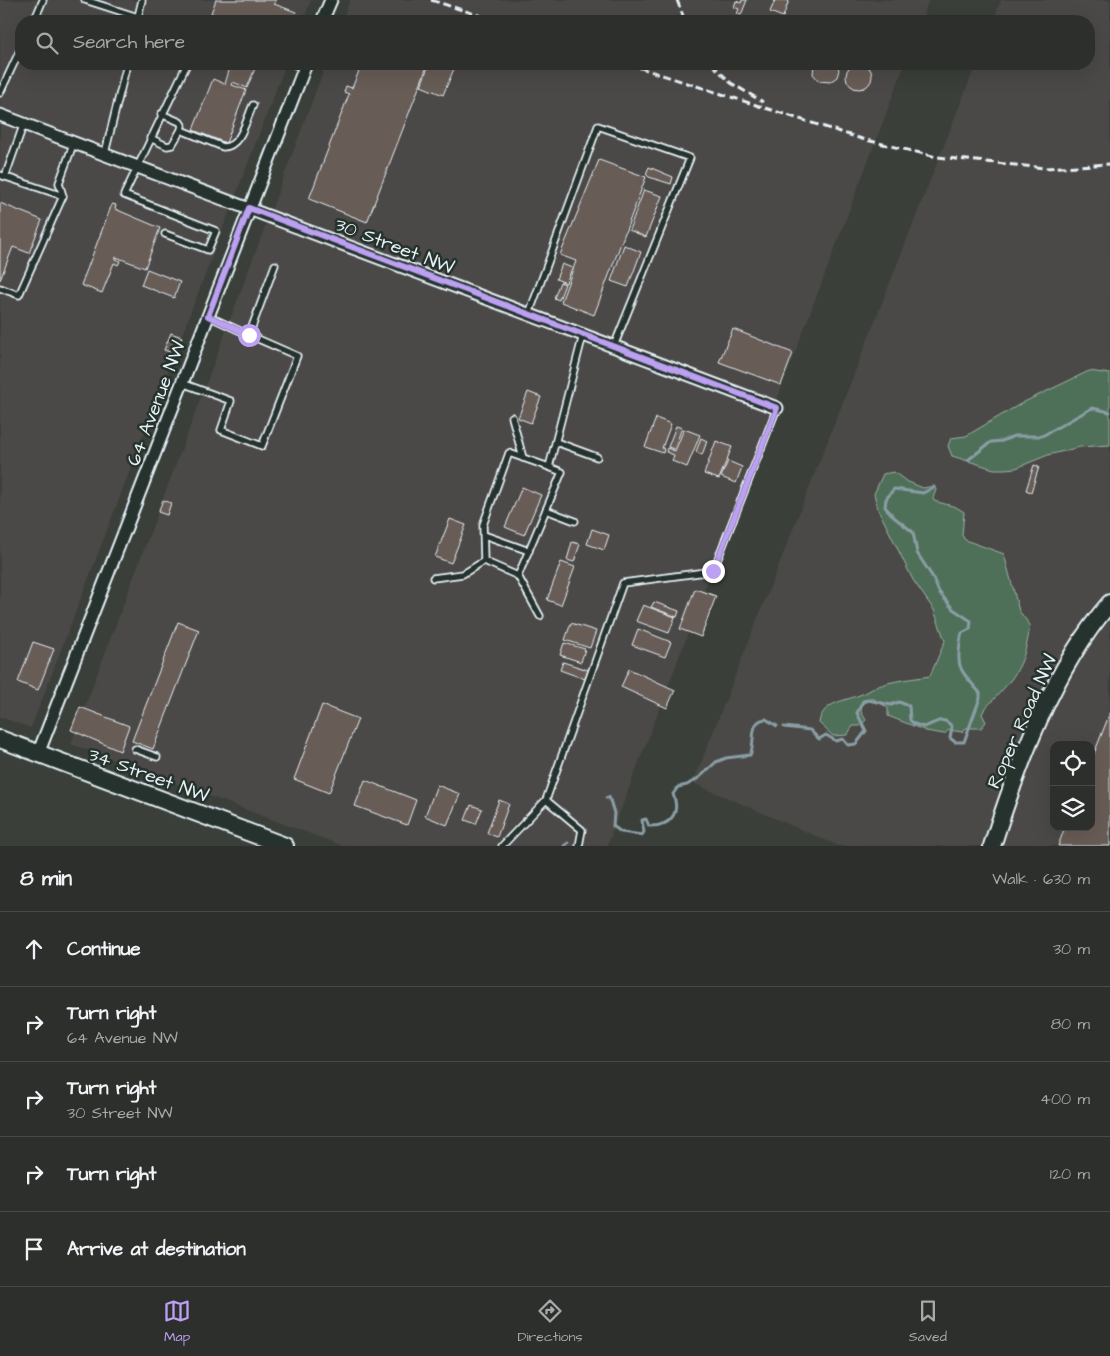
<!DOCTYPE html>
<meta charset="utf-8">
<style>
body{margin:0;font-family:"Architects Daughter",sans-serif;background:#383b37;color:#f1f3f6}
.controls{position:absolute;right:15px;bottom:15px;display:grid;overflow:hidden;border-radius:10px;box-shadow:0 5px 20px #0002}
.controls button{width:45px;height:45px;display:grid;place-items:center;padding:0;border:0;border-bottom:1px solid #484a47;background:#2c2f2b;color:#f1f3f6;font:25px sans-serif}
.stop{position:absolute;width:15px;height:15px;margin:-11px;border:4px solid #bca0f2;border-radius:50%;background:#fff}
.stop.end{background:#bca0f2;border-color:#fff;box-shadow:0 1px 5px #0008}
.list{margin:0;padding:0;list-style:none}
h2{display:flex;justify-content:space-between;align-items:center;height:65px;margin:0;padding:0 20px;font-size:21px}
h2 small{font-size:16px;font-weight:400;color:#a6a9a9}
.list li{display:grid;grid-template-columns:32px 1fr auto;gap:15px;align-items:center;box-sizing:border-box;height:75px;padding:0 20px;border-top:1px solid #484a47}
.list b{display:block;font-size:19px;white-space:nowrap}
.list p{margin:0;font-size:16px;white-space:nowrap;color:#a6a9a9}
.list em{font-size:16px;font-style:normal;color:#a6a9a9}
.icon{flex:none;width:28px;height:28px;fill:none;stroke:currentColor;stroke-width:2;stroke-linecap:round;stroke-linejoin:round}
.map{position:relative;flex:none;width:1110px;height:846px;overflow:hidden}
.search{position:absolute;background:#2c2f2b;box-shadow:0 5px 20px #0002;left:15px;right:15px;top:15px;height:55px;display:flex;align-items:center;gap:12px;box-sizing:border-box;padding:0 18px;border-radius:20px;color:#a6a9a9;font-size:19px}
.sheet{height:440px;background:#2c2f2b}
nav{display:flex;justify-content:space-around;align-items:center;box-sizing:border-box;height:70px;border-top:1px solid #484a47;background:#2c2f2b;font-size:14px;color:#a6a9a9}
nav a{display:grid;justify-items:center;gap:2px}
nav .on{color:#bca0f2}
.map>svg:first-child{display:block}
</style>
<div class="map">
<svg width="1110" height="846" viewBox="0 0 1110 846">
<rect width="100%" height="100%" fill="#3a3f39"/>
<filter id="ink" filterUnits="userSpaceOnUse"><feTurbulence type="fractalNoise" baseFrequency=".02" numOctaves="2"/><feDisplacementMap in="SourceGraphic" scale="10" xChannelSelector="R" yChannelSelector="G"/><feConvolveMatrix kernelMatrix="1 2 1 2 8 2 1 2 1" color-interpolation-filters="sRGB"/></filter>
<g filter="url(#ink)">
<g fill="#4b4a46" fill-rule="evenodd">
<polygon points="0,0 311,0 303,21 21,21 21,64 286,64 31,728 0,717"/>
<polygon points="350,0 929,0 921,21 342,21"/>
<path d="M 1001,0 L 1110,0 L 1110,846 L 839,846 L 693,783 L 976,64 L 1089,64 L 1089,21 L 993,21 ZM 1054,745 L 1091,745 L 1091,827 L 1054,827 Z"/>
<polygon points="326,64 905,64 607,846 343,846 71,744"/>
</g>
<g fill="#506f59" stroke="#9cb0a8">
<polygon points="1089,371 1110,374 1110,445 1080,447 1048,455 1016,468 1004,469 994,469 952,456 948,446 951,438 966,436 1022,403"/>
<path d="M 894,472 L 906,481 L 923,488 L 934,486 L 936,490 L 933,498 L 934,501 L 956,507 L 964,512 L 962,535 L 965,540 L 1004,554 L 1019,611 L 1030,625 C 1024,671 1013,678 984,710 L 982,714 L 986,722 L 981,728 L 966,728 L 962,732 L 949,730 L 944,734 L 926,731 L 888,716 L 888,708 L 872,698 L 862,705 L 861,712 L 866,720 L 860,726 L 853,726 L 847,735 L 833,736 L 819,723 C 822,701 847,701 862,694 C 867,693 871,689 876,687 C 893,680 912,679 930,676 L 945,641 L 934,610 L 913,580 L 878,509 L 874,494 L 883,474 Z"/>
</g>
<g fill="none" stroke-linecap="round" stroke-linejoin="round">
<g stroke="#8a9ea6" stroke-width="3">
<polyline points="968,460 991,442 1002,441 1014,436 1042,436 1092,408 1110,412"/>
<path d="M 784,727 L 810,730 L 819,739 L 826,735 L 836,741 L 843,739 L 848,745 L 856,744 L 866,731 L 857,713 L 863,701 L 868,700 L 891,705 L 899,702 L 909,706 L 910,720 L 914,724 L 924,727 C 935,724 943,714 952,727 L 950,738 L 955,742 L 964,742 L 980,698 L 980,693 C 961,670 955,670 961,637 L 962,633 L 970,629 L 971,621 L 953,609 L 939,592 L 932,576 L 917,553 L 913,532 L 895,518 L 885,507 L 886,499 L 894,489 L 923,493 L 934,487"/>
<path d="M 606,798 L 609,797 L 614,813 L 613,826 L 621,832 L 642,835 L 644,832 L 642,820 L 646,819 L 649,826 C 670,827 681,813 673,794 L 678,787 L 687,785 L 700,777 L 716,762 L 726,758 L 750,755 C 756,744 748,720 766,719 L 777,726"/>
<polyline points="564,846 568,843"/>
</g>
</g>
<g fill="#675b56" stroke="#e8f1f8">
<polygon points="216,0 276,0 274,4 296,12 293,21 231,21 211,13"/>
<polygon points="742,0 747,0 741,15 737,14 739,9 734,7 736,1 741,3"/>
<polygon points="775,0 789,0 783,17 770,12"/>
<circle cx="859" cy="76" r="13"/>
<polygon points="231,64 256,66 247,88 233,82 232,85 246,90 226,143 193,130 213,79 225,84"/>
<polygon points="355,64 428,64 367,222 309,199 349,94 344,92 346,86 352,88 361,66"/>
<polygon points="429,64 456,64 443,95 421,86"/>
<polygon points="814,64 837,64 839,70 837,77 830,82 819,81 813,74"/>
<polygon points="599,160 646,177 594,315 561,302 576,261 560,255"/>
<polygon points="649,167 673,177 671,184 649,177 646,174"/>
<polygon points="644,190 662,196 646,237 629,230"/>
<polygon points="0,203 42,220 29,253 13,247 0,280"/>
<polygon points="112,204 116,205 115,209 160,228 145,268 116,257 115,259 120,261 118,265 114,263 102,293 81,285"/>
<polygon points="624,245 641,252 628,287 611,281"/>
<polygon points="562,264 572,268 566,283 556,279"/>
<polygon points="147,269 180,282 174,298 141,285"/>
<polygon points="560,282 565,284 559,300 554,298"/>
<polygon points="733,329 793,353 781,385 719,362"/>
<polygon points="171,333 182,337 175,354 164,350"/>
<polygon points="528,392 541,397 531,423 518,418"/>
<polygon points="656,418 671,424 662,448 664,449 663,453 645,447"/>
<polygon points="676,426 682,428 674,449 668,447"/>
<polygon points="684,429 700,435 687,467 672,461 674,455 666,452 667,448 675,451"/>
<polygon points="701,438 707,441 702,455 696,452"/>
<polygon points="716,441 732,447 719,479 704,474"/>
<polygon points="728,461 742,467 736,483 721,477"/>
<polygon points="1034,465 1039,467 1031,492 1026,490"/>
<polygon points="522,487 541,495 524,535 505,527"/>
<polygon points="163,500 171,503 167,515 158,512"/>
<polygon points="450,519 466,525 451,563 435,557"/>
<polygon points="592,529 609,535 604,550 587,544"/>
<polygon points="572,542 580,544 574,562 567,560"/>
<polygon points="561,562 575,567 561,605 547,600"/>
<polygon points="695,589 716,596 701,637 680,629"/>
<polygon points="654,602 679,611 677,617 651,607"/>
<polygon points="643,605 675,617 669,633 636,621"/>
<polygon points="178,622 199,630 153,749 132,741"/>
<polygon points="571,623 596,631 590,648 565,640"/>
<polygon points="638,629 671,642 665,657 632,645"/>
<polygon points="33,642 54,649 38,690 18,682"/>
<polygon points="564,643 585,649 581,662 560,655"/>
<polygon points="563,662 588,670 585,679 560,670"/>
<polygon points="629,669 675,690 667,708 621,687"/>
<polygon points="322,705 358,719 329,793 294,779"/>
<polygon points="80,707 129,726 120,751 71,730"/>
<polygon points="1110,713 1110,846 1058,846 1065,827 1091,827 1091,761"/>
<polygon points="365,780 416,800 407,825 355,806"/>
<polygon points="437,785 460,794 447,825 425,816"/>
<polygon points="499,800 509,804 497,837 487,833"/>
<polygon points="471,805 482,809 476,824 465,820"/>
</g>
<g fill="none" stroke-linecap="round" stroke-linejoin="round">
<g stroke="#e8f1f8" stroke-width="9">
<g id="lane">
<polyline points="85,0 138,17"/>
<polyline points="34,21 43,0"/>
<polyline points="137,21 142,0"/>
<polyline points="293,64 304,68"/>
<polyline points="0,93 21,48"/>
<polyline points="161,114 180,122 182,125 181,130"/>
<path d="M 150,138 L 167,146 L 172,145 L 181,130 L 223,147 C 241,147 246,120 253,105"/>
<polyline points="105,153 127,64"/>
<polyline points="0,175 63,196"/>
<polyline points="5,177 24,123"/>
<polyline points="165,234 208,250 216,231 124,195 187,64"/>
<polyline points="0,288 19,295 63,196 59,183 74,142"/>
<polyline points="529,314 598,126 690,158 614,346"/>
<polyline points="208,316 249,335"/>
<polyline points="182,383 231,401 221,430 262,446 297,356 249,335 275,265"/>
<polyline points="512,417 523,458"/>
<polyline points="556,442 597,457"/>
<polyline points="546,510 575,521"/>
<polyline points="484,535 529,551"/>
<polyline points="484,561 518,576 540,616"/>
<polyline points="518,576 562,472 549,467"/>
<polyline points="433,578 463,574 484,561 483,525 509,453 549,467 583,335"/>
<polyline points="135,749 157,757"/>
<polyline points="546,800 623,583 713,571 777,408"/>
<polyline points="502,846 546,800 582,830 579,846"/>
</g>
</g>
<g stroke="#e8f1f8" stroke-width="15">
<g id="street">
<polyline points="322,21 331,0"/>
<polyline points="0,115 777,408"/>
<polyline points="38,754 306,64"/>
</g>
</g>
<g stroke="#e8f1f8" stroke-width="20">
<g id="secondary">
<polyline points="0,739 285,846"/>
<path d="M 992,846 C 1018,765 1053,668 1110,603"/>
</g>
</g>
<use href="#lane" stroke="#26332d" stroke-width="5.5"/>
<use href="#street" stroke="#26332d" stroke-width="11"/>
<use href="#secondary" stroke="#26332d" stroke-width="16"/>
<g stroke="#e8f1f8" stroke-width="3" stroke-dasharray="8 4" stroke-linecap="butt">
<polyline points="431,0 497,21"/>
<polyline points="677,0 685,21"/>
<polyline points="628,64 862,139 937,157 1045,168 1110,164"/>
<polyline points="712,64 731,83 763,102"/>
</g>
</g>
</g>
<g fill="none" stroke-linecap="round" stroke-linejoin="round" filter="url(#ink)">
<polyline stroke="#bca0f2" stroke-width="6" points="249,335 208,316 249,208 777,408 713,571"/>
</g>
<g text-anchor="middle" stroke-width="5" stroke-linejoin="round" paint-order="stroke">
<g font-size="19" fill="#e8f1f8" stroke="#26332d">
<text transform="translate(395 245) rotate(21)" y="7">30 Street NW</text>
<text transform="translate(155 403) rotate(-69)" y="7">64 Avenue NW</text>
<text transform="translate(1021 721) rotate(-66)" y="7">Roper Road NW</text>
<text transform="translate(149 774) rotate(20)" y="7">34 Street NW</text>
</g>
</g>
</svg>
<div class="controls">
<button><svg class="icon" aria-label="locate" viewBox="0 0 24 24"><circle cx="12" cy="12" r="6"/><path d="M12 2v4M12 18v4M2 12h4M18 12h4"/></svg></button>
<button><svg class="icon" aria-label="layers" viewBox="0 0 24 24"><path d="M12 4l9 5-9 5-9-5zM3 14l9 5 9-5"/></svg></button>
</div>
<div class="stop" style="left:249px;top:335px"></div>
<div class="stop end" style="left:713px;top:571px"></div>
<div class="search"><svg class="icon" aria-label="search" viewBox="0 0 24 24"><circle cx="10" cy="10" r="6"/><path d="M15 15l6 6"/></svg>Search here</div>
</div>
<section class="sheet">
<h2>8 min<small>Walk · 630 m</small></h2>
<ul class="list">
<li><svg class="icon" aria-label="ahead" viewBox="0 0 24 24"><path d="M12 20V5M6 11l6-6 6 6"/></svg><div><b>Continue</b></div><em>30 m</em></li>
<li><svg class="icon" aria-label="right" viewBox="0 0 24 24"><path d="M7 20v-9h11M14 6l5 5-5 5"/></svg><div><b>Turn right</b><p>64 Avenue NW</p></div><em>80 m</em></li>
<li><svg class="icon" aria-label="right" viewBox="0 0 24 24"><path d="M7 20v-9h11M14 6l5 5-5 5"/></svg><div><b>Turn right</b><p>30 Street NW</p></div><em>400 m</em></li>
<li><svg class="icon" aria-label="right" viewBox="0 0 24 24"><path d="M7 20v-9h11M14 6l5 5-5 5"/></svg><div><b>Turn right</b></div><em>120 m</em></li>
<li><svg class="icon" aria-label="arrive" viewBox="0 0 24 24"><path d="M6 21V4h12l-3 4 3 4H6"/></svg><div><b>Arrive at destination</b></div></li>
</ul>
</section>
<nav>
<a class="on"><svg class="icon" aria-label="map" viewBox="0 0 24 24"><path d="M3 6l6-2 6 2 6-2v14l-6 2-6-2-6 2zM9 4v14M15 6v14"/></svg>Map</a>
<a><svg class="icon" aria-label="directions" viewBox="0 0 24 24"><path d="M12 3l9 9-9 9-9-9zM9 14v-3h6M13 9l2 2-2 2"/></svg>Directions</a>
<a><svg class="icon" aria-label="saved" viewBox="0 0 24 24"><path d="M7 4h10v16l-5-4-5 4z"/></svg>Saved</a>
</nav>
